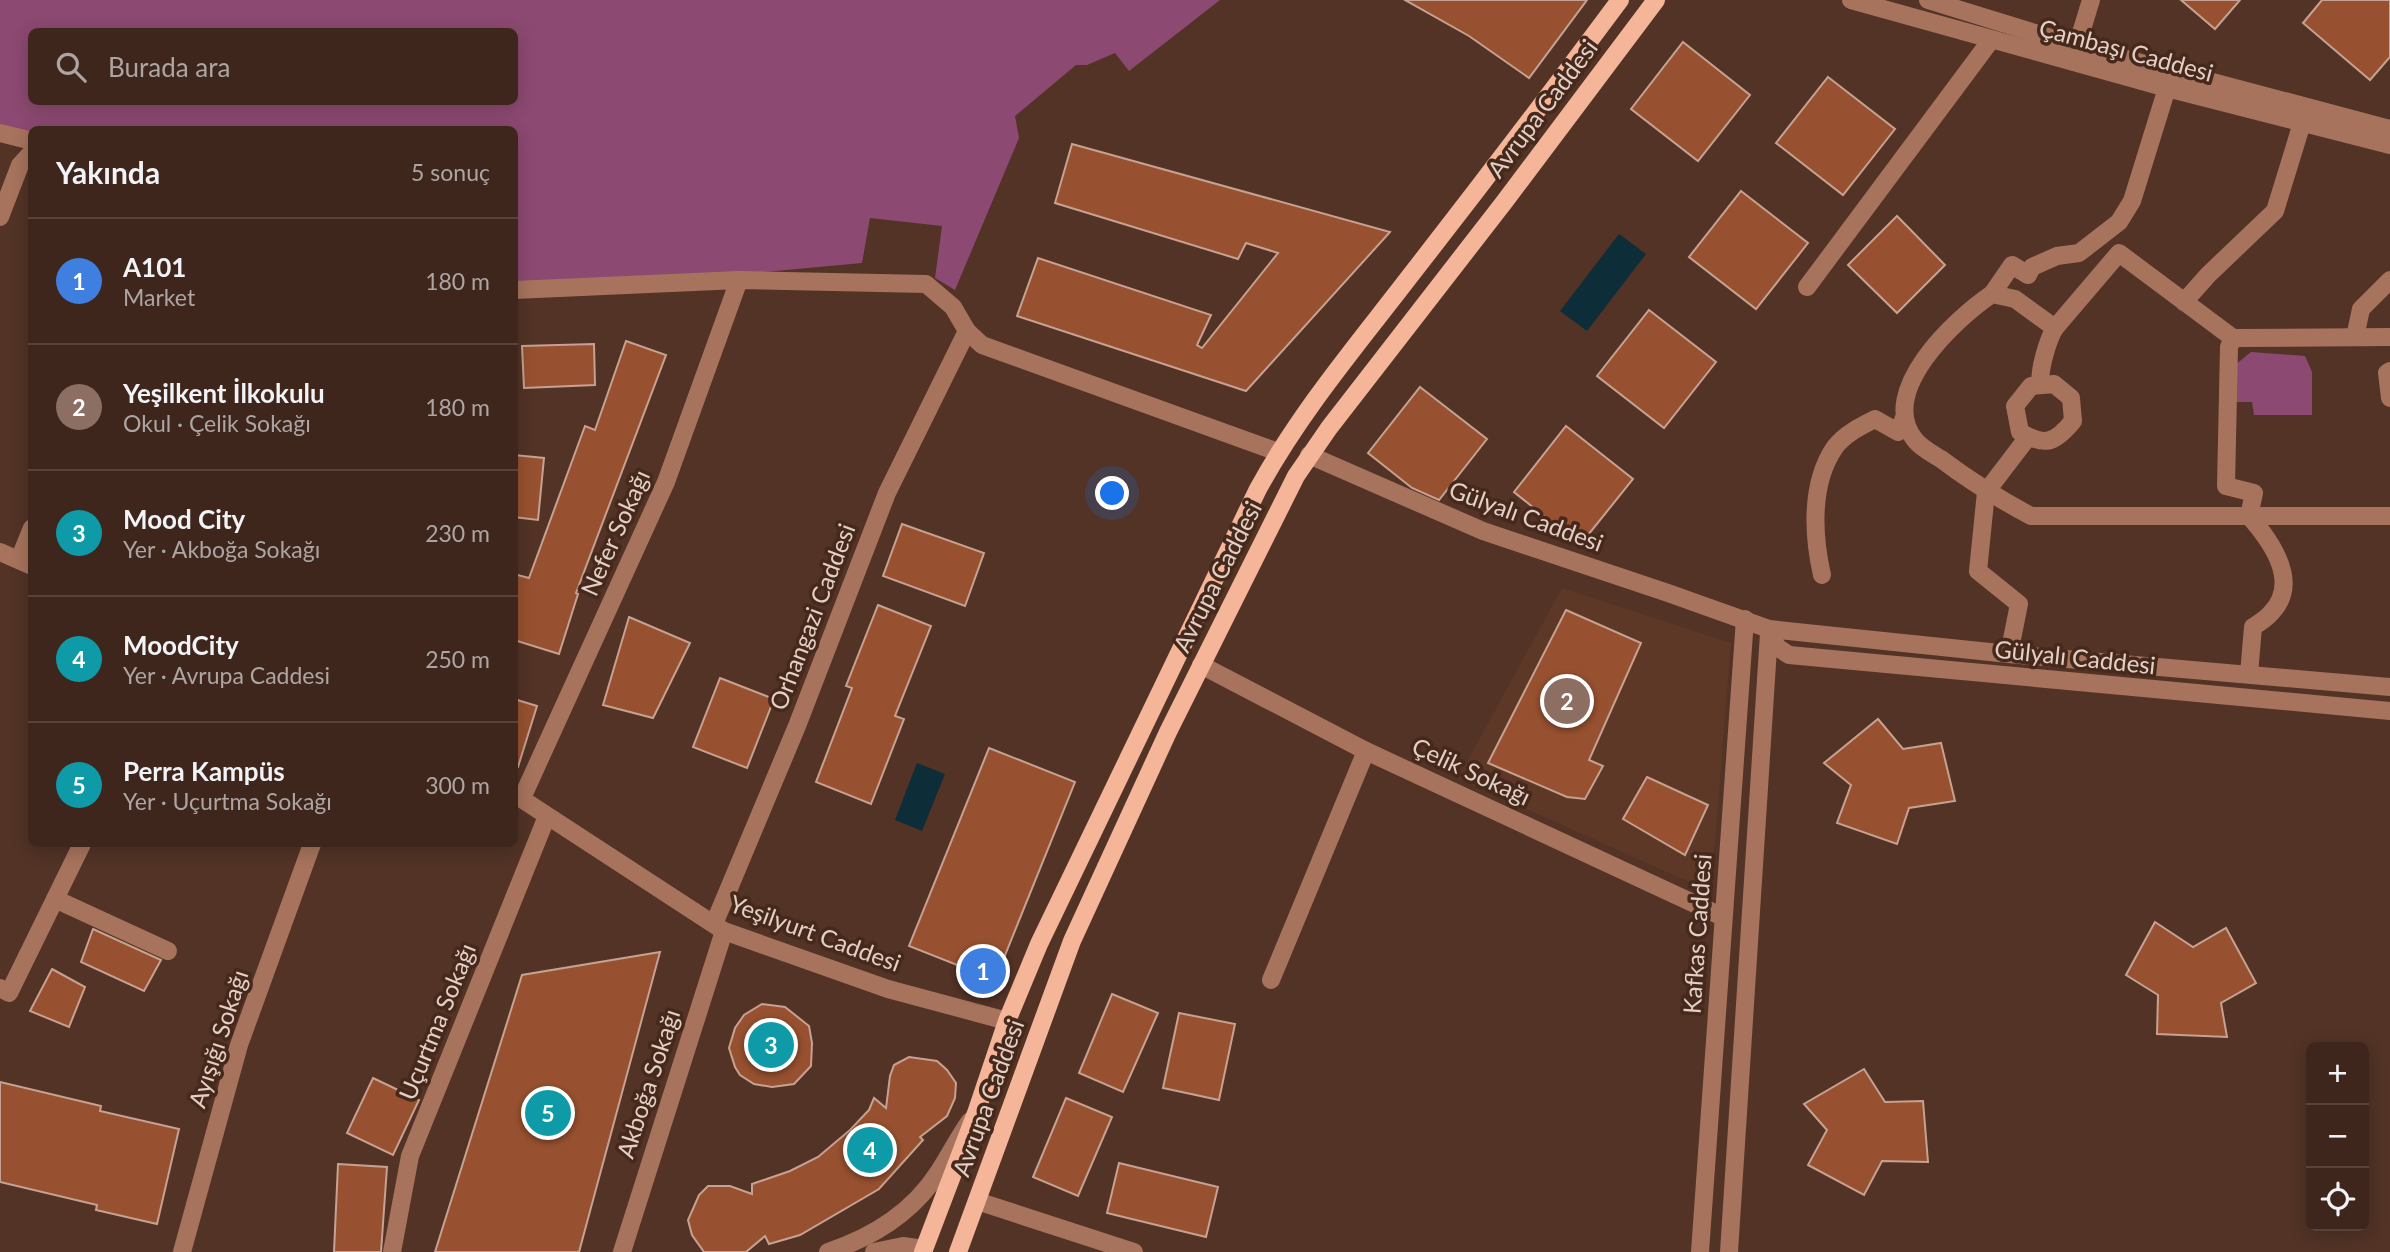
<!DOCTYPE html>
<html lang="tr">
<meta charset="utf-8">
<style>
body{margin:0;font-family:Lato,sans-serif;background:#452e25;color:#f1f3f6}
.controls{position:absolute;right:21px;bottom:21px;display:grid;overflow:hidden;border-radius:10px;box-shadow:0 4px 18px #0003}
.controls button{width:63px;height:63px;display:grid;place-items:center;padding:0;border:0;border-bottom:2px solid #57433b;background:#3e261c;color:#f1f3f6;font:35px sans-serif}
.you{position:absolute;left:1113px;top:494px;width:24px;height:24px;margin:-18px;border:5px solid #fff;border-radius:50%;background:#1a73e8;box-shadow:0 0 0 10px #1a73e833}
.badge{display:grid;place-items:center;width:46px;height:46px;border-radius:50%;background:#18cafc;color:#fff;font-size:23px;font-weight:700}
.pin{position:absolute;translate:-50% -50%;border:4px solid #fff;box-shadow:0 2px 7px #0006}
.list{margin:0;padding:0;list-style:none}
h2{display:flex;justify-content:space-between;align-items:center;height:91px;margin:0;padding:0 28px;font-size:30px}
h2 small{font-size:23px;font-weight:400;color:#ada5a3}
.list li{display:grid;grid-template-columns:46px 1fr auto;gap:21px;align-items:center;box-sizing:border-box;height:126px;padding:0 28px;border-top:2px solid #57433b}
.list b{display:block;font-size:26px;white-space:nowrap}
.list p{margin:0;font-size:23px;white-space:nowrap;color:#ada5a3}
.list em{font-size:23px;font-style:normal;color:#ada5a3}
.icon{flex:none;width:38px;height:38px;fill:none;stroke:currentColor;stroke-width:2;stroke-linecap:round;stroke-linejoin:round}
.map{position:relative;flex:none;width:2390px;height:1252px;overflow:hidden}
.search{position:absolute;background:#3e261c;box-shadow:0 4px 18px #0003;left:28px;top:28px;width:490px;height:77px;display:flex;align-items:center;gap:18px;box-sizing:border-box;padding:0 24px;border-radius:10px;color:#ada5a3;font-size:26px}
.panel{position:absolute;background:#3e261c;box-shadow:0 4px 18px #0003;left:28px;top:126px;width:490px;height:721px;border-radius:10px}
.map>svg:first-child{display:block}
</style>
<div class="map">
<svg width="2390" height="1252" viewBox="0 0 2390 1252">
<rect width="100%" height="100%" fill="#523326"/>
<polygon fill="#5d3827" points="1562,588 1731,643 1711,892 1458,778"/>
<g fill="#8c4971" fill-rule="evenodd">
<path d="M 0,0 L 1220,0 L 1129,71 L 1115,53 L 1087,65 L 1076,65 L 1015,116 L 1019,138 L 955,290 L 935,278 L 942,226 L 870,218 L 862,263 L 743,274 L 515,282 L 514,130 L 32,130 L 31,134 L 0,124 ZM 32,32 L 514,32 L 514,102 L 32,102 Z"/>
<polygon points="2251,352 2305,356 2312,372 2312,415 2254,415 2252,402 2232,402 2235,365"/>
</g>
<g fill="#0d2d38">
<polygon points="1619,234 1646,254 1587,331 1560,311"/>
<polygon points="917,763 945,774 922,831 895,820"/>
</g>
<g fill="#975130" stroke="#c7a191" stroke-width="2">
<polygon points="1405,0 1587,0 1529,78 1469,36"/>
<polygon points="2181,0 2240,0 2215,29"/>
<polygon points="2322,0 2390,0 2390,57 2370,80 2303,23"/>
<polygon points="1683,42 1750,95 1698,161 1631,109"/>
<polygon points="1828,77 1895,129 1843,195 1776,143"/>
<polygon points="1072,144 1390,232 1246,391 1017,316 1038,258 1211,315 1197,345 1202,348 1278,253 1246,243 1238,259 1055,203"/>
<polygon points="1741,191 1808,243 1756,309 1689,257"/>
<polygon points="1897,216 1945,265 1897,313 1848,265"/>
<polygon points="1649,310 1716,362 1664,428 1597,376"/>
<polygon points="626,341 666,355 576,593 578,594 559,654 514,640 514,574 529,578 585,426 595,430"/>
<polygon points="594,344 595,385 524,388 522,346"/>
<polygon points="1420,387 1487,439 1439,500 1412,488 1368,453"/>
<polygon points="1566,426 1633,479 1580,545 1514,492"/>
<polygon points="514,455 544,458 538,520 514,517"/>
<polygon points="902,524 984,553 965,606 883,576"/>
<polygon points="878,605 931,626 895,716 904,719 871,804 816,782 852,688 846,686"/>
<polygon points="1566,610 1641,643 1589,760 1603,766 1585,799 1567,797 1488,763"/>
<polygon points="629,617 690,643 653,718 603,705"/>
<polygon points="720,678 774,699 747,768 693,747"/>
<polygon points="514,699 537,706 518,767 514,766"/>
<polygon points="1878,719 1903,749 1941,743 1955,801 1909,808 1897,844 1837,823 1851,785 1824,763"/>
<polygon points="989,748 1075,782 995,980 909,946"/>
<polygon points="1647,777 1708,805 1685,855 1623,819"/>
<polygon points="2155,922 2193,947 2226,928 2256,983 2221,1003 2227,1037 2157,1034 2158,995 2126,975"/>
<polygon points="93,929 161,960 144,991 81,962"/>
<polygon points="660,952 579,1252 435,1252 522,975"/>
<polygon points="52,969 85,987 69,1027 30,1011"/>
<polygon points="1112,994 1158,1013 1123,1092 1079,1073"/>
<polygon points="762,1004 785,1007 809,1026 812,1043 811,1066 794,1084 772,1087 754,1084 740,1075 735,1067 729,1048 735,1028 744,1015"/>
<polygon points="1179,1013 1235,1024 1219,1100 1163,1088"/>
<polygon points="909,1057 937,1061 947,1070 956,1083 955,1098 947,1116 920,1137 923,1140 879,1189 800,1235 769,1244 765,1236 746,1252 704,1252 692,1235 688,1220 699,1195 708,1186 730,1186 752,1194 752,1184 790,1171 818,1157 850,1130 869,1110 874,1098 886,1108 890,1076 894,1065"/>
<polygon points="1864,1069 1885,1102 1923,1101 1928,1162 1882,1161 1864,1195 1808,1165 1827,1130 1804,1104"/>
<polygon points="373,1078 419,1100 393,1155 347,1133"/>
<polygon points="0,1082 101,1106 100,1111 179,1129 157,1224 96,1210 97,1205 0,1182"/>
<polygon points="1066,1098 1112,1117 1078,1196 1033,1177"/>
<polygon points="1119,1163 1218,1187 1206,1237 1107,1213"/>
<polygon points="338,1164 387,1167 381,1252 334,1252"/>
</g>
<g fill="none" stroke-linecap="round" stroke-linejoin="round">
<g stroke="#a7735d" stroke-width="18">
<polyline points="1851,0 2167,88 2390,145"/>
<polyline points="1928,0 2077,46 2390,129"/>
<polyline points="2077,46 2091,0"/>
<polyline points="0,133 32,141"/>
<polyline points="0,217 20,165 32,152"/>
<polyline points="1807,287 1991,40"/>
<polyline points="514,290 739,280 926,284 953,307 967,331 982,345 1278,452"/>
<polyline points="1992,294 2012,265 2028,275 2032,267 2057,256 2079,253 2119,222 2132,201 2167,88"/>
<polyline points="2184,302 2208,275 2275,211 2302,123"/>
<polyline points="2355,337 2361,309 2390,280"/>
<path d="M 2390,337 L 2233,338 L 2119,253 L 2055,328 L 2015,299 L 1992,294 C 1955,319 1876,392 1915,440 C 1921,448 1933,454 1941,459 C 1970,481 1999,499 2031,516 L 2390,516"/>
<path d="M 2233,338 L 2229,347 L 2226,486 L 2254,493 L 2249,516 C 2271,541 2301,582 2271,613 C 2266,619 2259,623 2253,627 L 2249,674"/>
<polyline points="2390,371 2387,373 2390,398"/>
<path d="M 2054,384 L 2071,398 L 2073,421 C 2055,443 2045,447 2020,432 L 2015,406 L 2031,386 Z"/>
<path d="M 2041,385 C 2038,372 2048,339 2055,328"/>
<polyline points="1309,455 1483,531 1668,593 1769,629 2009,654 2390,687"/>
<polyline points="0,552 32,566"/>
<polyline points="19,560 32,528"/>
<path d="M 1822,575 C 1813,535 1810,483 1835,447 C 1845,434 1861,426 1875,419 L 1898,432 L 1904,418"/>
<polyline points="1769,629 1777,647 1789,655 2390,711"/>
<polyline points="2009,654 2019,604 1978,571 1986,492 2028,437"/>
<polyline points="1201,665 1366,751 1723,917"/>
<polyline points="514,794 724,931 888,989 1007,1021"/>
<polyline points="522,798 666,482 739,280"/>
<polyline points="55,899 168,951"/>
<polyline points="714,924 797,726 887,493 967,331"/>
<polyline points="1271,980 1366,751"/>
<polyline points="0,988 9,993 82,844"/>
<polyline points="977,1201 1134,1252"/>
<polyline points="182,1252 239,1045 312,844"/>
<polyline points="392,1252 410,1156 547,816"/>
<polyline points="622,1252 724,931"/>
<path d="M 828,1252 C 873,1237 912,1213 938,1173 C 949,1156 958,1138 970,1121"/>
<polyline points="874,1252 903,1246 924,1249"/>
<polyline points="1700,1252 1745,619"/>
<polyline points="1729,1252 1769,633"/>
</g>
<g stroke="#f5b599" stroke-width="18">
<path d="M 923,1252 L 976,1113 L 1007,1021 L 1039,944 L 1258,489 C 1300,412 1357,345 1410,276 C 1481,185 1551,93 1620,0"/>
<polyline points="958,1252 1072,941 1168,732 1296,476 1329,428 1505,201 1656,0"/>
</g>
</g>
<g text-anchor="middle" stroke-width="7" stroke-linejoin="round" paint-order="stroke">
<g font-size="24" fill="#e2cfc6" stroke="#47291c">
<text transform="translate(2126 51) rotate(15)" y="8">Çambaşı Caddesi</text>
<text transform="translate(1543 109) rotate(-53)" y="8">Avrupa Caddesi</text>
<text transform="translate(1526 517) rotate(20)" y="8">Gülyalı Caddesi</text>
<text transform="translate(616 533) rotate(-66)" y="8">Nefer Sokağı</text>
<text transform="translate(1218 577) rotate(-63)" y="8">Avrupa Caddesi</text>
<text transform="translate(813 617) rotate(-69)" y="8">Orhangazi Caddesi</text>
<text transform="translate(2075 658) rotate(6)" y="8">Gülyalı Caddesi</text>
<text transform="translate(1471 772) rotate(25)" y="8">Çelik Sokağı</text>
<text transform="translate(815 934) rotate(20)" y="8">Yeşilyurt Caddesi</text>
<text transform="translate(1698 934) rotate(-86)" y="8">Kafkas Caddesi</text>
<text transform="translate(438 1022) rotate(-68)" y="8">Uçurtma Sokağı</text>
<text transform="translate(219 1039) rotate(-72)" y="8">Ayışığı Sokağı</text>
<text transform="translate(649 1084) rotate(-72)" y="8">Akboğa Sokağı</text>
<text transform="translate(989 1098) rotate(-70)" y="8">Avrupa Caddesi</text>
</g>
</g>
</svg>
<div class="controls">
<button>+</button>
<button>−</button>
<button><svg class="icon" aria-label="locate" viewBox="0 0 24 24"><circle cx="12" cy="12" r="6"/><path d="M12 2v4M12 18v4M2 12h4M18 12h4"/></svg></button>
</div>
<div class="you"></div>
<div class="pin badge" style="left:983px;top:971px;background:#3f7fe0">1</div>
<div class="pin badge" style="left:1567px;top:701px;background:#8d6e63">2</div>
<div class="pin badge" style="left:771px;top:1045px;background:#0f9aa8">3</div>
<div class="pin badge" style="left:870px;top:1150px;background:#0f9aa8">4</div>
<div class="pin badge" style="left:548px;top:1113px;background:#0f9aa8">5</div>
<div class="search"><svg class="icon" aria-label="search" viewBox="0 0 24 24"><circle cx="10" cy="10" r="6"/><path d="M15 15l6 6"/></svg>Burada ara</div>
<section class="panel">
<h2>Yakında<small>5 sonuç</small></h2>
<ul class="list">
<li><span class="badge" style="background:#3f7fe0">1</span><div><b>A101</b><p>Market</p></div><em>180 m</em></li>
<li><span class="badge" style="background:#8d6e63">2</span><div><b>Yeşilkent İlkokulu</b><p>Okul · Çelik Sokağı</p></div><em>180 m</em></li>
<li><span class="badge" style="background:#0f9aa8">3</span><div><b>Mood City</b><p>Yer · Akboğa Sokağı</p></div><em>230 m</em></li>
<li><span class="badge" style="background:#0f9aa8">4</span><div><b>MoodCity</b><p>Yer · Avrupa Caddesi</p></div><em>250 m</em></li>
<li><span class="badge" style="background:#0f9aa8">5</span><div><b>Perra Kampüs</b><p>Yer · Uçurtma Sokağı</p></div><em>300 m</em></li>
</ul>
</section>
</div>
